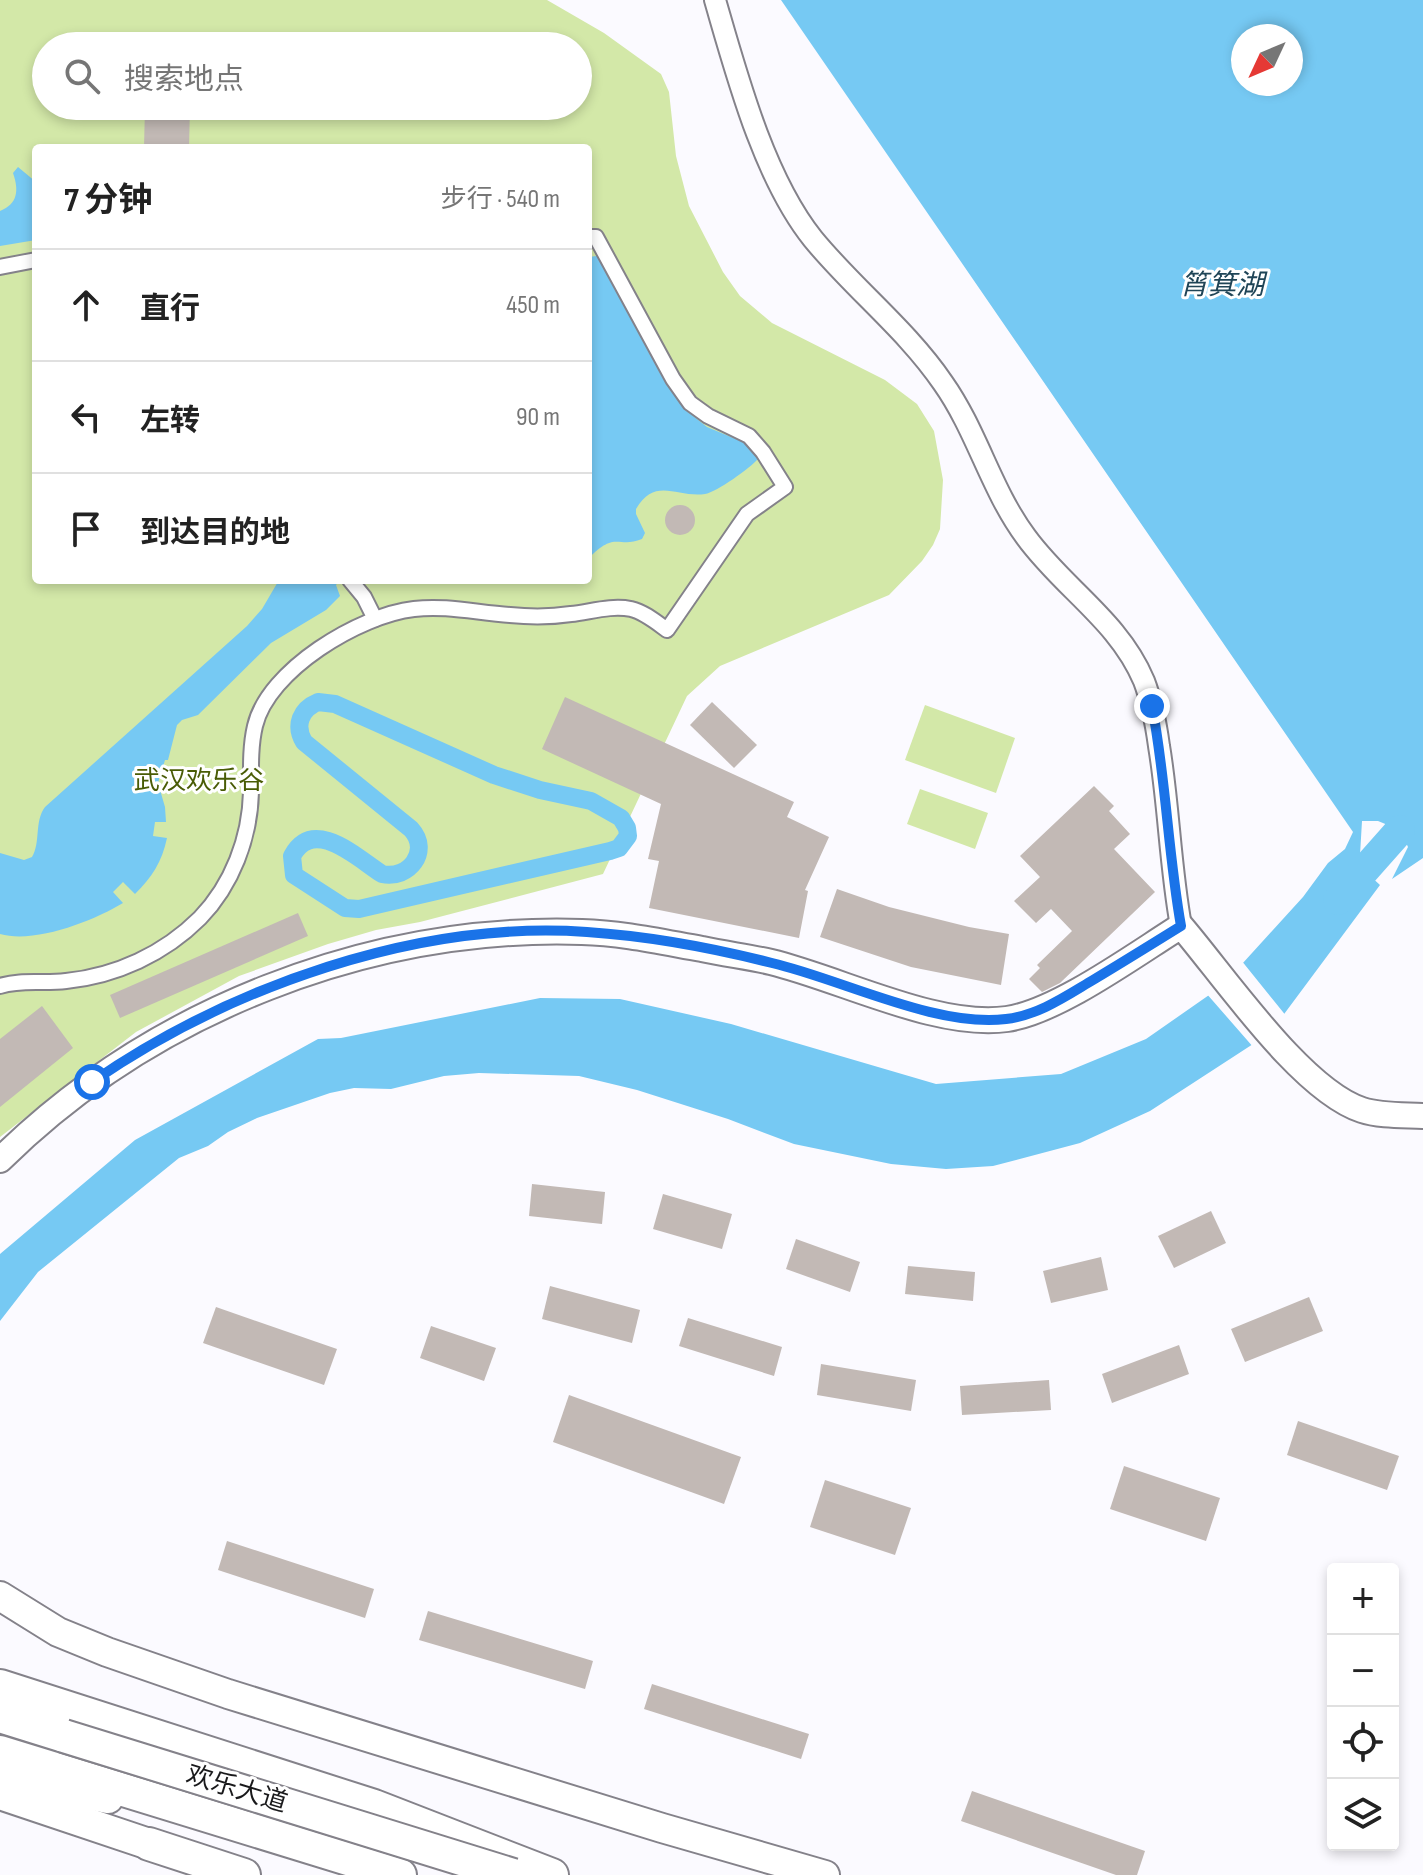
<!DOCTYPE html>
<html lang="zh">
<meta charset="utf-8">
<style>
body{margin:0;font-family:"Sofia Sans Condensed","Noto Sans SC",sans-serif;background:#f6f6f6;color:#222}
.controls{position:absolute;right:24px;bottom:24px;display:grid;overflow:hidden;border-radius:8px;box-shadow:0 4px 12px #0003}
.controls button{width:72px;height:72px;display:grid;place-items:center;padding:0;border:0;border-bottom:2px solid #e0e0e0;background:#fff;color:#222;font:40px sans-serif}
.compass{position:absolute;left:1231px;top:24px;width:72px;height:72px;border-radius:50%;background:#fff;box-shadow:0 4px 12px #0003;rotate:226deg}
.stop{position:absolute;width:24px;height:24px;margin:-18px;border:6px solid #1a73e8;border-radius:50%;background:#fff}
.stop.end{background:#1a73e8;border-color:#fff;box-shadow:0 2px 8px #0008}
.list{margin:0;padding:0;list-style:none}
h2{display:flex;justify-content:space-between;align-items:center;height:104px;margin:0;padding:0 32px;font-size:34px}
h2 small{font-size:26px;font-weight:400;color:#767676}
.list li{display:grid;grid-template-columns:52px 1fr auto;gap:24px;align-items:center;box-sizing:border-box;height:112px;padding:0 32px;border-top:2px solid #e0e0e0}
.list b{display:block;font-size:30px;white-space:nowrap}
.list em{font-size:26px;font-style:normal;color:#767676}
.icon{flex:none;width:44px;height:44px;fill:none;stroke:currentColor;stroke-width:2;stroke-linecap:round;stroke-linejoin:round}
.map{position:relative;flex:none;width:1423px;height:1875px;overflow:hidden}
.search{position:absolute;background:#fff;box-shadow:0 4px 12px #0003;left:32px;top:32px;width:560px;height:88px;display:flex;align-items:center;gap:20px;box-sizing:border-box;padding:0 28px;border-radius:44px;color:#767676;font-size:30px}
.panel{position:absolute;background:#fff;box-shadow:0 4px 12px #0003;left:32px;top:144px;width:560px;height:440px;border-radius:8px}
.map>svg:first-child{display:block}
</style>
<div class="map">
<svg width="1423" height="1875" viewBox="0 0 1423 1875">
<rect width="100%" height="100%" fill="#fbfaff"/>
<g fill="#d3e8a8" fill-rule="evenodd">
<path d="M 0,0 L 547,0 L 604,33 L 661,74 L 669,92 L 676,156 L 689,206 L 723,272 L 740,296 L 772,323 L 885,380 L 917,404 L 934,431 L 943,480 L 940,529 L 933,545 L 922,561 L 889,595 L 720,666 L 687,696 L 603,874 L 420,922 L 376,930 L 328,944 L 239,976 L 136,1032 L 0,1137 ZM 46,46 L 578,46 L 578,106 L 46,106 ZM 36,148 L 588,148 L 588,580 L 36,580 Z"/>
<polygon points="925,705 1015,738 996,793 905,760"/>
<polygon points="920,789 988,813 975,849 907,824"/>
</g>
<g fill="#76c9f3" fill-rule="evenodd">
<path d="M 781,0 L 1423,0 L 1423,858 L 1392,879 L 1408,847 L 1400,830 L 1378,821 L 1362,821 L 1360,855 L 1356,863 L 1380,885 L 1270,1033 L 1150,1111 L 1080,1143 L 993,1166 L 946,1169 L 891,1164 L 794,1144 L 728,1119 L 637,1090 L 579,1076 L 479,1073 L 444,1076 L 391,1089 L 354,1088 L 330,1093 L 257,1118 L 228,1132 L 208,1146 L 179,1158 L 38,1272 L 0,1321 L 0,1254 L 135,1140 L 318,1039 L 341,1038 L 540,998 L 620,999 L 731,1024 L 936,1084 L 1061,1074 L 1146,1039 L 1222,986 L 1303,897 L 1328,863 L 1345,849 L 1353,832 ZM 1243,36 L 1291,36 L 1291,84 L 1243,84 Z"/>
<path d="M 18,167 L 36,182 L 36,240 L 0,246 L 0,211 C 18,204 19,190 13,173 Z"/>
<path d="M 597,256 L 668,384 L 687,411 L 707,427 L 743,442 L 758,459 C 750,468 717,492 705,494 C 677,498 655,476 636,509 L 636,514 L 645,533 L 642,539 C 618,549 616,530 589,558 L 588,257 Z"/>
<path d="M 279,580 L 340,580 L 336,585 L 340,596 L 326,610 L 271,643 L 198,715 L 182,720 L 177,725 L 168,760 L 165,760 L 158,783 L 165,807 L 166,822 L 155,822 L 153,836 L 167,838 C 162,862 152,877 135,894 L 123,882 L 113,892 L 123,903 C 93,921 35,944 0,934 L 0,853 L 24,860 L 32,857 C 41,842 34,822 45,807 L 247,626 L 262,609 Z"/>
</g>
<polygon fill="#fbfaff" points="1241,960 1287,1017 1272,1036 1254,1048 1206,993 1219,983"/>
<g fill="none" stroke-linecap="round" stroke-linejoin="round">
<path stroke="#76c9f3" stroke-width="18" d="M 318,702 L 335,704 L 494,775 L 540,790 L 591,801 L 621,818 L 627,828 L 628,836 L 619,848 L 610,851 L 359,909 L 345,908 L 294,875 L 292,856 C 314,816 357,858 382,874 C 409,880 431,851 411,829 L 304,742 C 294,725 301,709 318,702 Z"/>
<polyline stroke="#76c9f3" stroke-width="30" points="1338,900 1400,830"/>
</g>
<g fill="#c2b9b5">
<polygon points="145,106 190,107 189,148 144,148"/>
<circle cx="680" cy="520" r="15"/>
<polygon points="565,697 794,802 787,817 829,837 805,890 808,891 799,938 649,908 659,861 648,859 661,804 542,749"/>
<polygon points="712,702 757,745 734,768 690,725"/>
<polygon points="1094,786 1114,806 1109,811 1130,834 1114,849 1155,892 1060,983 1042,992 1029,979 1040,968 1037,965 1072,931 1051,909 1036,923 1014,901 1040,877 1020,856"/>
<polygon points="837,889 889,907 969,927 1009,934 1001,985 911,967 820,937"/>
<polygon points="298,913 308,936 120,1018 110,995"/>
<polygon points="42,1006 73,1048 0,1107 0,1039"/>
<polygon points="532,1184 605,1192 602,1224 529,1216"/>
<polygon points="663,1194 732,1214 722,1249 653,1229"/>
<polygon points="1211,1211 1226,1243 1174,1268 1158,1236"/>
<polygon points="796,1239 860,1262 850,1292 786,1269"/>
<polygon points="1101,1257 1108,1290 1051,1303 1043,1271"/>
<polygon points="908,1266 975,1272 973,1301 905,1294"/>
<polygon points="550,1286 640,1310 632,1343 542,1319"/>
<polygon points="1309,1297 1323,1331 1245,1362 1231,1329"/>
<polygon points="216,1307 337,1349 324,1385 203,1343"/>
<polygon points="688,1318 782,1347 774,1376 679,1346"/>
<polygon points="431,1326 496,1348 484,1381 420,1358"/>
<polygon points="1179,1345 1189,1374 1112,1403 1102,1374"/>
<polygon points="821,1364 916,1380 911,1411 817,1395"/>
<polygon points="1049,1380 1051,1410 962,1415 960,1386"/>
<polygon points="569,1395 741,1457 724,1504 553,1442"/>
<polygon points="1298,1421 1399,1456 1387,1490 1287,1455"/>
<polygon points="1124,1466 1220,1498 1206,1541 1110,1509"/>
<polygon points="825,1480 911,1508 895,1555 810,1527"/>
<polygon points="227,1541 374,1589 365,1618 218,1570"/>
<polygon points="428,1611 593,1661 585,1689 419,1640"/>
<polygon points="652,1684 809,1734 801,1759 644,1709"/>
<polygon points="972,1791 1145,1851 1137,1875 1116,1875 961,1821"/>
</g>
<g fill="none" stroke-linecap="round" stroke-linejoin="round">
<g stroke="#84828a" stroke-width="18">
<g id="pedestrian">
<polyline points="0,267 36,260"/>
<polyline points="350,580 364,597 375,619"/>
<path d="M 0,986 C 22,979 43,984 66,981 C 116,976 164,954 200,918 C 232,885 250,838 251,792 C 251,770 250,747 255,726 C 268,670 360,615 414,609 C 446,605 478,613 510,615 C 530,617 551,617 571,614 C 590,612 611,605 631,609 C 644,612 656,622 667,630 L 747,514 L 785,487 L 763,452 L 749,436 L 708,416 L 690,403 L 673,379 L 596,237 L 588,237"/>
</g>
</g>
<g stroke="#84828a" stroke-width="24">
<path id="minor" d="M 715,0 C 737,76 764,178 813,239 C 854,289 907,330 943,383 C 977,431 991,490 1026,537 C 1063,588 1119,621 1144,681 C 1152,702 1156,724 1159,746 C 1169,806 1170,866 1181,926"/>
</g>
<g stroke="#84828a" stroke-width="28">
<path id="tertiary" d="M 0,1160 C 151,1011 369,925 582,932 C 622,933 662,942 702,949 C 725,954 749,957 771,962 C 841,979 938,1029 1007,1019 C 1057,1012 1136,954 1181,926 C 1224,976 1301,1090 1362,1110 C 1380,1116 1403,1115 1423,1116"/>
</g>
<g stroke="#84828a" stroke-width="32">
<polyline id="secondary" points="0,1596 58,1632 107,1652 228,1694 662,1828 825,1875"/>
</g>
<g stroke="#84828a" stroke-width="34">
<g id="primary">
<polyline points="0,1776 108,1798"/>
<polyline points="0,1794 149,1844"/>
</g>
</g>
<g stroke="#84828a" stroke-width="36">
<g id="trunk">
<polyline points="0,1686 374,1806 552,1875"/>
<polyline points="0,1716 64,1736"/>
<polyline points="0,1752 400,1875"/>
<polyline points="149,1844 244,1875"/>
</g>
</g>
<use href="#pedestrian" stroke="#fff" stroke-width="14"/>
<use href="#minor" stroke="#fff" stroke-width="20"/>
<use href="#tertiary" stroke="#fff" stroke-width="24"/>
<use href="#secondary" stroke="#fff" stroke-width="28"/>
<use href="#primary" stroke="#fff" stroke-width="30"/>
<use href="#trunk" stroke="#fff" stroke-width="32"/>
<g stroke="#84828a" stroke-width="36" stroke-linecap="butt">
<polyline id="trunk-bridge" points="64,1736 513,1875"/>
</g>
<use href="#trunk-bridge" stroke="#fff" stroke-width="32"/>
</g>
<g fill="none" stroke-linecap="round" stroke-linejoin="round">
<path stroke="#1a73e8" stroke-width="10" d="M 92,1082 C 230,987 417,920 587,932 C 647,936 713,948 772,963 C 841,979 937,1028 1006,1019 C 1039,1015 1066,996 1093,980 C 1123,962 1152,944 1181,926 C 1168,853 1166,779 1152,706"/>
</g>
<g text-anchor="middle" stroke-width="6" stroke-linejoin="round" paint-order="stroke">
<g font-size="26" fill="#495c06" stroke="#fff">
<text x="199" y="789">武汉欢乐谷</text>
</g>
<g font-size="26" fill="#19191b" stroke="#fff">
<text transform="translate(237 1788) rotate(17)" y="9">欢乐大道</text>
</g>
<g font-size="28" font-style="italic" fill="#204557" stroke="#fff">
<text x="1222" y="294">筲箕湖</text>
</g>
</g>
</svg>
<div class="controls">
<button>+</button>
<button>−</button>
<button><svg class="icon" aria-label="locate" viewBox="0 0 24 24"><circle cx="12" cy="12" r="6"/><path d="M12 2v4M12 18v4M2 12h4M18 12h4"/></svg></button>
<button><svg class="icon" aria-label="layers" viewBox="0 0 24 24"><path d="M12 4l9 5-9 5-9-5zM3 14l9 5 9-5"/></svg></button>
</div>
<svg class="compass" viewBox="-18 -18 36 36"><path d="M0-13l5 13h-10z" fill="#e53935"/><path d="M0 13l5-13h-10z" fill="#767676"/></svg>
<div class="stop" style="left:92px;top:1082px"></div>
<div class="stop end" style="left:1152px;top:706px"></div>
<div class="search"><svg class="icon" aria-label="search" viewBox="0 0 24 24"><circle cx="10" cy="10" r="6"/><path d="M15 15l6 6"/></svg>搜索地点</div>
<section class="panel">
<h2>7 分钟<small>步行 · 540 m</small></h2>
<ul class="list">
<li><svg class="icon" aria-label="ahead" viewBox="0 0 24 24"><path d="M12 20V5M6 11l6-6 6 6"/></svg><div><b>直行</b></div><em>450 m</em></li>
<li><svg class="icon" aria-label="left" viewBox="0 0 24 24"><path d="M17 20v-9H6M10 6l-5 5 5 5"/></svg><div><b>左转</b></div><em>90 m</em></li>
<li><svg class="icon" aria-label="arrive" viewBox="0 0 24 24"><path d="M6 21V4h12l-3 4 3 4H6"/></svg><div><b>到达目的地</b></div></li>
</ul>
</section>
</div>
